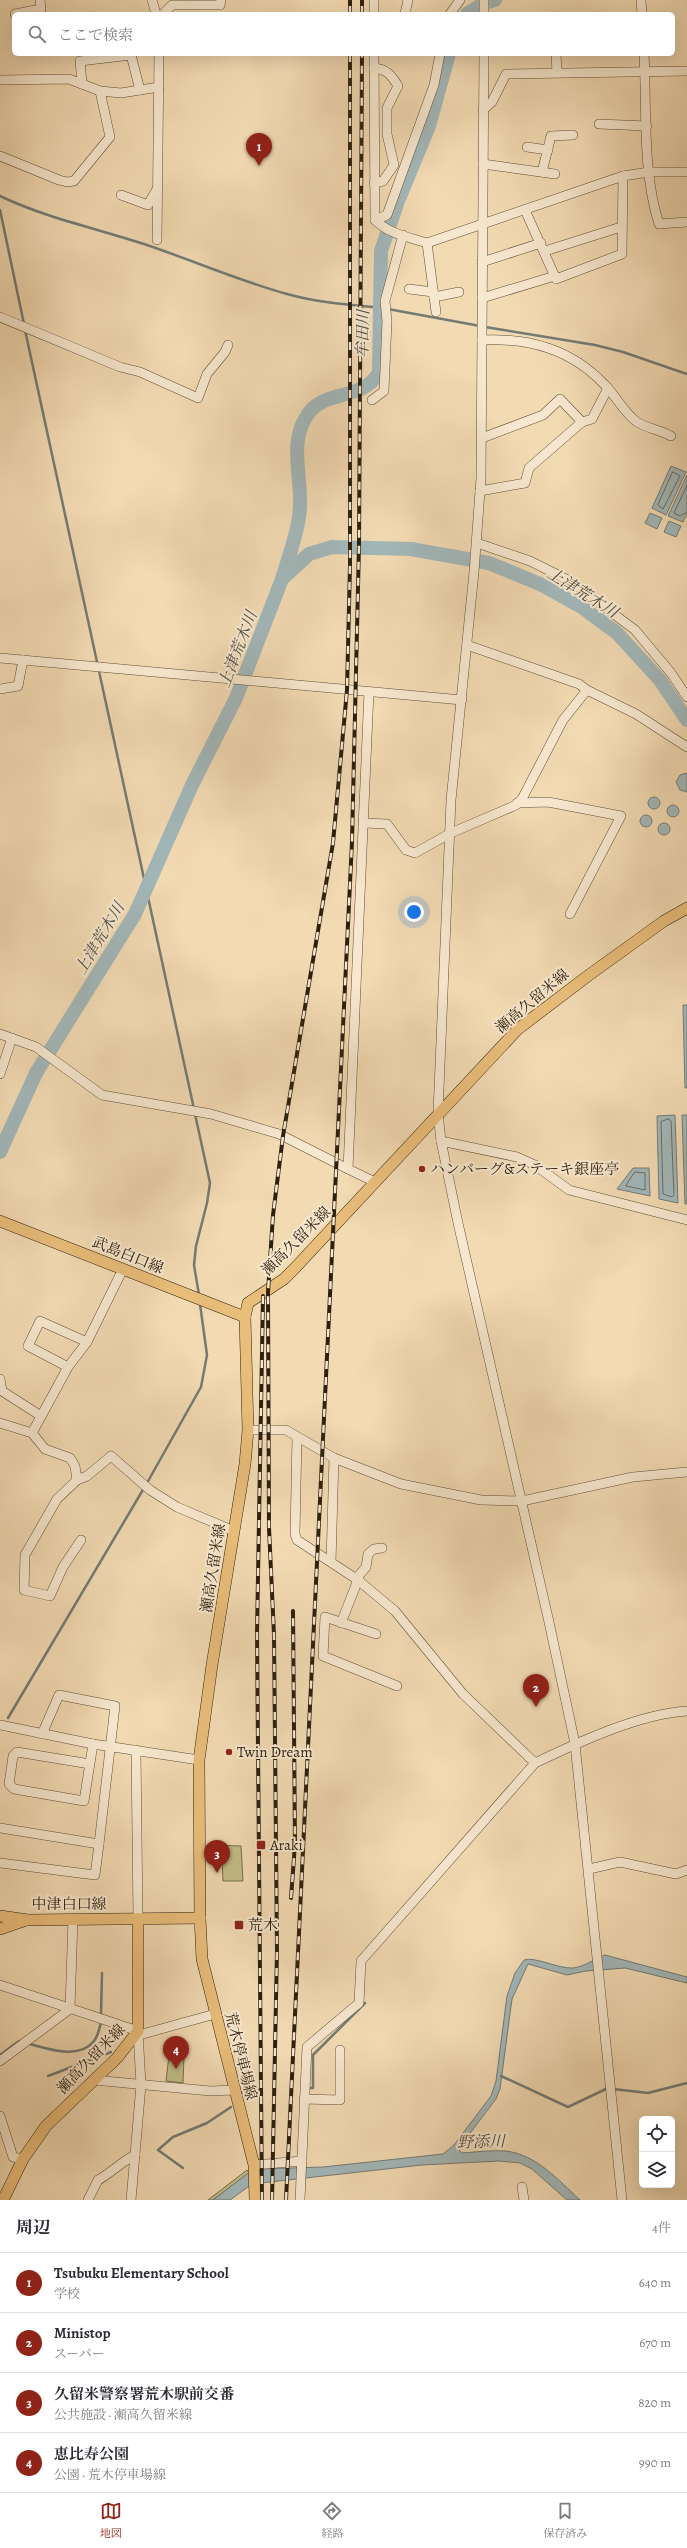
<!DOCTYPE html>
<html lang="ja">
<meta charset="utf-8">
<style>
body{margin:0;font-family:Alegreya,"Noto Serif JP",serif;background:#f2f2f3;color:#2b2b33}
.controls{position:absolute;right:12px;bottom:12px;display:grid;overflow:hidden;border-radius:6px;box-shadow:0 4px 16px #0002}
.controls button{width:36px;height:36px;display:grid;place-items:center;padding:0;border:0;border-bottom:1px solid #e1e1e2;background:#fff;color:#2b2b33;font:20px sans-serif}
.you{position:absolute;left:414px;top:912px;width:14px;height:14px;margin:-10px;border:3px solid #fff;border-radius:50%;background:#1a73e8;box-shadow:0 0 0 6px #1a73e833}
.badge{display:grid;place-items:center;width:26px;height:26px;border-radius:50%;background:#8f2418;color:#fff;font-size:13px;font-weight:700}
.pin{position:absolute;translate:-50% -33px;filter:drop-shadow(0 1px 2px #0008)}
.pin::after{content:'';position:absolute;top:21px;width:14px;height:12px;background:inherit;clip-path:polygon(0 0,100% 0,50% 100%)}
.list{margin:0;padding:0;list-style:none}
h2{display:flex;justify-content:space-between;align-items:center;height:52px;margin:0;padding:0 16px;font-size:17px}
h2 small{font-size:13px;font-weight:400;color:#7c7c81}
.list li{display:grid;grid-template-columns:26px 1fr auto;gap:12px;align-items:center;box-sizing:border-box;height:60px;padding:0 16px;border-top:1px solid #e1e1e2}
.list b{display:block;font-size:15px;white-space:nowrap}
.list p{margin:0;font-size:13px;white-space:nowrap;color:#7c7c81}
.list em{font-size:13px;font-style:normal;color:#7c7c81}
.icon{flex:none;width:22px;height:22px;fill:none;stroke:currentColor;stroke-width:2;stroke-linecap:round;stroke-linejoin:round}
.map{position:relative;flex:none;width:687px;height:2200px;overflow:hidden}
.search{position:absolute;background:#fff;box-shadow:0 4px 16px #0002;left:12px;right:12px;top:12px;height:44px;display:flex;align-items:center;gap:10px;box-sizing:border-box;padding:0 14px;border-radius:6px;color:#7c7c81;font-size:15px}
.sheet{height:292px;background:#fff}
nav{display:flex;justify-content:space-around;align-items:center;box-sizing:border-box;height:56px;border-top:1px solid #e1e1e2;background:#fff;font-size:11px;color:#7c7c81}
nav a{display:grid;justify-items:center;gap:2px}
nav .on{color:#8f2418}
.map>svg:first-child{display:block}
</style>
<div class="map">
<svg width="687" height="2200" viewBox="0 0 687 2200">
<rect width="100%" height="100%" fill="#f2dab3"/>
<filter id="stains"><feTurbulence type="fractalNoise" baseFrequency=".005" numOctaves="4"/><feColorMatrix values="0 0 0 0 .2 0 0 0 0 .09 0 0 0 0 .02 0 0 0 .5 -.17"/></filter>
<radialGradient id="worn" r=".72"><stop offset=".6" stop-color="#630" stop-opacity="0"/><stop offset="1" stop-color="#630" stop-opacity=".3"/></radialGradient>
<g fill="#c2bd87" stroke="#786e4a">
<polygon points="208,1845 241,1846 243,1881 223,1881 222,1862 208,1863"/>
<polygon points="169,2055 184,2056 183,2083 166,2081"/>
<polygon points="247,2170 249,2173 213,2200 208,2200"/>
</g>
<g fill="#a2b7b9" stroke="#747b75">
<polygon points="671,466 686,472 666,515 652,508"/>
<polygon points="687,475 687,513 683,522 668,516"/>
<polygon points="650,513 662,518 657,529 645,523"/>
<polygon points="669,521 681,526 676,537 664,532"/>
<polygon points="687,773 687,792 680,790 676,782 680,775"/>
<circle cx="654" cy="803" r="6"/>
<circle cx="673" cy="811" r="6"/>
<circle cx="646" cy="821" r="6"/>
<circle cx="664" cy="829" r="6"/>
<polygon points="683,1005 687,1005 687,1088 685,1088"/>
<polygon points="675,1115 678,1203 659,1199 657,1116"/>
<polygon points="682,1115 687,1115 687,1204 685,1204"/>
<polygon points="633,1168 649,1168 650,1196 617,1189"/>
<path d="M 605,1955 L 687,1977 L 687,1983 L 625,1968 L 586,1971 L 567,1975 L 528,1964 L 512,1999 L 500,2089 L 496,2099 L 458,2149 L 462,2153 C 476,2152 491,2150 506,2151 C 537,2155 558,2180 580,2200 L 567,2200 L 532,2169 L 520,2163 L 499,2161 L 422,2165 L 252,2184 L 230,2200 L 213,2200 L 251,2171 L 259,2169 L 323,2167 L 443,2154 L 454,2145 L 491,2096 L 496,2081 L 507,1996 L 515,1973 L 524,1960 C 534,1956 559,1969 573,1968 C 584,1967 594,1959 605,1955 Z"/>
</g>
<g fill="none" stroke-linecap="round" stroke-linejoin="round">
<g stroke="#686c64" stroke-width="1">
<polygon points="673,472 680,476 663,509 658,505"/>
<polyline points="687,485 674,513 680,516 687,512"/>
<polygon points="669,1119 671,1121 674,1195 672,1197 663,1194 661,1122"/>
<polygon points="635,1172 645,1173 645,1190 626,1186"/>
</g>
<g stroke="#747b75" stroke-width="2.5">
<path d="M 0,196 C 46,218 95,228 144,244 C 192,260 239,281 287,294 C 319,303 351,305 384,308"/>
<polyline points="0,210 24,324"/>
<polyline points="388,309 480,326"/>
<polyline points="485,327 595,345 623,352 687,374"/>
<polyline points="25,330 194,1109"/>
<polyline points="195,1114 210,1183 207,1203 196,1246 194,1265 199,1295"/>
<polyline points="147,1483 201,1387 207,1355 200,1304"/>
<polyline points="8,1718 144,1488"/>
<polyline points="101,2015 102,1973"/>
<path d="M 30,2044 C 49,2049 79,2060 94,2041 C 98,2036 99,2029 101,2023"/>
<polyline points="0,2055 19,2041"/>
<polyline points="48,2076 111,2052"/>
<polyline points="501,2076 568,2107 608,2088"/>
<polyline points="308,2088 313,2088 313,2055 365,2003"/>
<polyline points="613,2089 648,2093 687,2083"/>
<polyline points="241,2093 244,2090 259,2090"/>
<polyline points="158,2150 173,2137 207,2123 231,2107"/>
<polyline points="158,2150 183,2168"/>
<polyline points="101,2183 111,2176"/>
</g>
<g stroke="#a2b7b9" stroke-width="14">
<polyline points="467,14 484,3 495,0"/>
<path d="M 282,579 C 288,559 296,538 299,517 C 305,482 286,445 308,414 C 325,389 364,401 379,372 L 381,251 L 398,201 L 429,126 L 449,54"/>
<polyline points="0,1152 36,1073 135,914 192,785 236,698 282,579 309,554 332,547 411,549 489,563 540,584 583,608 617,633 660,680 687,720"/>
</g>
<g stroke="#5f4e37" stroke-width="10">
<g id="minor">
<polyline points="152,0 156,14"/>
<polyline points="374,0 374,14"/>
<polyline points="641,0 642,14"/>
<polyline points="15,14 41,9 40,0"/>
<polyline points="163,14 172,5 220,5 221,0"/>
<polyline points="405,14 408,0"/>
<polyline points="450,14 460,0"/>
<polyline points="484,14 484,0"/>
<path d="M 374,54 L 375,220 C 389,234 408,237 427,243 L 623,176 L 649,172 L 687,172"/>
<polyline points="484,54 481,478 474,572 451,800 438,1113 441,1141 458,1223 549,1622 575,1744 622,2200"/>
<polyline points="556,54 557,73"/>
<path d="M 644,54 C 647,109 642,171 659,224 L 687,222"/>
<path d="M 374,68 C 387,69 392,76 398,86 L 387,108 L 387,134 L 394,165 L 383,181 L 374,183"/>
<polyline points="0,80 69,79 100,91 121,93 159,87"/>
<polyline points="82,84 80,61 131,55 140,90"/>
<polyline points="483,110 492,102 506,74 687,71"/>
<polyline points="599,124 647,126"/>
<polyline points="527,147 548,150"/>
<polyline points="0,156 59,180 67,182 74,181 110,137 100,91"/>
<polyline points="483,164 555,174"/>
<polyline points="542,172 551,136 573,135"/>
<polyline points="121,195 148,205 157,189"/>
<polyline points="525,210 556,279 622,254 623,176"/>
<polyline points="375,220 387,215 434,85 440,54"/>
<polyline points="157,240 159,54"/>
<polyline points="427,243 436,312"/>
<polyline points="545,251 621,227"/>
<polyline points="482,262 541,243"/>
<polyline points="409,289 433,292"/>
<polyline points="434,297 459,292"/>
<polyline points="482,298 555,276"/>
<polyline points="0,317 120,367 140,372 198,398 207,374 225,352 228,345"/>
<path d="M 482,340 C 530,338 571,349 605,385 C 616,396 624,413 637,422 C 646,428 661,430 671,436"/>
<polyline points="372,400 384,391 387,321 385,301 403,235"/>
<polyline points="482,438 543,415 560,399 582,422"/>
<polyline points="480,491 525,483 529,468 582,422 592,419 608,388"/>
<polyline points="477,543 530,561 570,581 635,630 671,673 687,697"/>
<polyline points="467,645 579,684 587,690 636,714 687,747"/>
<polyline points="0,658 462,700"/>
<polyline points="0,689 18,686 23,660"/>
<polyline points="369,692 348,1169 375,1182"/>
<polyline points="517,803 548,802 621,816 570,914"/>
<polyline points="365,823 387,824 406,850 415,853 451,833 516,805 522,799 563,720 587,690"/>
<polyline points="0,1034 36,1047 102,1095 211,1114 279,1134 348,1169"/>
<polyline points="0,1074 12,1038"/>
<polyline points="441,1141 517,1157 535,1165 569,1190 687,1220"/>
<polyline points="68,1367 28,1346 40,1321 87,1342"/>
<polyline points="0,1379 2,1391 41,1416"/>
<polyline points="0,1423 32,1433 45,1449 70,1458 75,1466 77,1480 87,1476 111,1456 150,1490 177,1507 234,1531"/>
<polyline points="248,1430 286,1430 334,1458 401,1484 481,1500 522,1501 633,1477 687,1472"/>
<polyline points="32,1433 68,1367 87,1342 123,1269"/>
<polyline points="297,1437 295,1534 297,1540 358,1580 395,1611 463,1694 535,1763"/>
<polyline points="77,1480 57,1499 25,1555 24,1590 50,1596 63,1567 81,1540"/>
<polyline points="331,1562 334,1458"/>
<polyline points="356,1579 366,1567 368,1554 374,1549 382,1548"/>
<polyline points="341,1623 358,1580"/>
<polyline points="376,1634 325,1617 323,1656 397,1686"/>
<polyline points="0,1725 93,1744 199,1760"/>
<polyline points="136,1750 138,1919"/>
<polyline points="90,1764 17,1752 13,1756 9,1784 14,1789 84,1801 93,1744"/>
<polyline points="0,1828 99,1844 115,1706 59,1695 42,1734"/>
<polyline points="0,1863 95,1875 99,1844"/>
<polyline points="589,1869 620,1862 676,1874 687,1870"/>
<polyline points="0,1985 138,2031 141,2085 131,2200"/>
<polyline points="70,2009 73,1919"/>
<polyline points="139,2035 215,2014"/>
<polyline points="0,2061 70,2009"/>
<polyline points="94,2080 210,2091 234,2090"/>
<polyline points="304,2099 340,2100 340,2050"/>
<polyline points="0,2116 13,2157 23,2159"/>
<polyline points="254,2165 302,2161"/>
<polyline points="522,2187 524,2200"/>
<path d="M 88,2200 L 98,2180 C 111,2173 121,2162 135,2155"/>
<path d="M 300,2200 L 307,2047 L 359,2003 L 361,1961 L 535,1763 C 579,1742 639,1714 687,1711"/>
</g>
</g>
<g stroke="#2e200e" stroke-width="12">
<g id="major">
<polyline points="0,1221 245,1317"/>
<polyline points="0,1916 28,1920 200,1918"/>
<polyline points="0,1929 26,1920"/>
<polyline points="3,2200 23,2159 46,2126 117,2058 138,2031 138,1919"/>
<polyline points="255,2200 254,2165 202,1959 200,1918 199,1760 212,1665 245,1464 248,1430 245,1317 248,1303 284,1279 294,1269 518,1029 589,975 664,921 687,908"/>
</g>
</g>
<use href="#minor" stroke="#f7e7ce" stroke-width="9"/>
<use href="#major" stroke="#e9bd7a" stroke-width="11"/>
<g stroke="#2e200e" stroke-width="4">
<g id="rail">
<polyline points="350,14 350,0"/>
<polyline points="362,14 362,0"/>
<polyline points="291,1898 295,1844 293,1611"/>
<polyline points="262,2200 257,1633 263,1296"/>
<polyline points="272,2200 277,1950 274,1635 269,1528 268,1292 273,1215 283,1136 333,843 347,690 350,565 350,54"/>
<polyline points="286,2200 352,842 359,545 362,54"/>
</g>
</g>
<use href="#rail" stroke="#f7e7ce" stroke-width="2.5" stroke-dasharray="8" stroke-linecap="butt"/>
</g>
<g fill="#8f2418" stroke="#f7e7ce" stroke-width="1.5">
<circle cx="422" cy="1169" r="4"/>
<circle cx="229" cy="1752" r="4"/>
<rect x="256" y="1840" width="10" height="10" rx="2"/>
<rect x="234" y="1920" width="10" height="10" rx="2"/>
</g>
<g text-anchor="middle" stroke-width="4" stroke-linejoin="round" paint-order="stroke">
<g font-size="15" fill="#2e200e" stroke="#f7e7ce">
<text transform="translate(532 1001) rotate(-40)" y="5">瀬高久留米線</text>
<text transform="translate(296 1241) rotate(-45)" y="5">瀬高久留米線</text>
<text transform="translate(128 1255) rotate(22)" y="5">武島白口線</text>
<text transform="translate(213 1568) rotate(-81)" y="5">瀬高久留米線</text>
<text x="69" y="1909">中津白口線</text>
<text transform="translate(241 2056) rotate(76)" y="5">荒木停車場線</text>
<text transform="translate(91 2059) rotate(-46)" y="5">瀬高久留米線</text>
</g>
<g font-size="15" fill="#2e200e" stroke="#f7e7ce" text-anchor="start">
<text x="430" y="1174">ハンバーグ&amp;ステーキ銀座亭</text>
<text x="237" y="1757">Twin Dream</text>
<text x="270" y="1850">Araki</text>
<text x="248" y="1930">荒木</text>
</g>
<g font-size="16" font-style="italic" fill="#514d41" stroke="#f7e7ce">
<text transform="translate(362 334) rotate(-89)" y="6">牟田川</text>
<text transform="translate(583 592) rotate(32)" y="6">上津荒木川</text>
<text transform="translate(237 649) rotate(-69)" y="6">上津荒木川</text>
<text transform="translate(99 938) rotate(-59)" y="6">上津荒木川</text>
<text transform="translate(481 2141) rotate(-1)" y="6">野添川</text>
</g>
</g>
<rect width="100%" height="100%" filter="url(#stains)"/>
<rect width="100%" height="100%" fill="url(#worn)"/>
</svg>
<div class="controls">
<button><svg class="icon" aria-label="locate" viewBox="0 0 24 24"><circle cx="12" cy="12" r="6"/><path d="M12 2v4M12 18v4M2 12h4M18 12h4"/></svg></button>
<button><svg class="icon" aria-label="layers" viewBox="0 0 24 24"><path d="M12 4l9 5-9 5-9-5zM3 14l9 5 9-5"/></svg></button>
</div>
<div class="you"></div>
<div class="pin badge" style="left:259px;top:166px">1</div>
<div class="pin badge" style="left:536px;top:1707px">2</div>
<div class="pin badge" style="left:217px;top:1873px">3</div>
<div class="pin badge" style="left:176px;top:2069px">4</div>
<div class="search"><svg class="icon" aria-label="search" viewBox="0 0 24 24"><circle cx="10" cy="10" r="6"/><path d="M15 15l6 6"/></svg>ここで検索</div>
</div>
<section class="sheet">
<h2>周辺<small>4件</small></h2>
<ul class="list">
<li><span class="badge">1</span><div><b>Tsubuku Elementary School</b><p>学校</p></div><em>640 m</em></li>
<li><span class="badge">2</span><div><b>Ministop</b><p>スーパー</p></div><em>670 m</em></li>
<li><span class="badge">3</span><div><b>久留米警察署荒木駅前交番</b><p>公共施設 · 瀬高久留米線</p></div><em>820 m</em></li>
<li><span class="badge">4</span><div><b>恵比寿公園</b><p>公園 · 荒木停車場線</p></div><em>990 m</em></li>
</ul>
</section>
<nav>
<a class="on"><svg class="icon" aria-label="map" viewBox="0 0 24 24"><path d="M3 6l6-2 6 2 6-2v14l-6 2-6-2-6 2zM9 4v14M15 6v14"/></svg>地図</a>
<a><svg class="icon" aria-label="directions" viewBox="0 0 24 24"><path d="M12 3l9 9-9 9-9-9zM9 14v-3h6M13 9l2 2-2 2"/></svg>経路</a>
<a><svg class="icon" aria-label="saved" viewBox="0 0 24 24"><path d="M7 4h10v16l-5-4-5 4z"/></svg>保存済み</a>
</nav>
